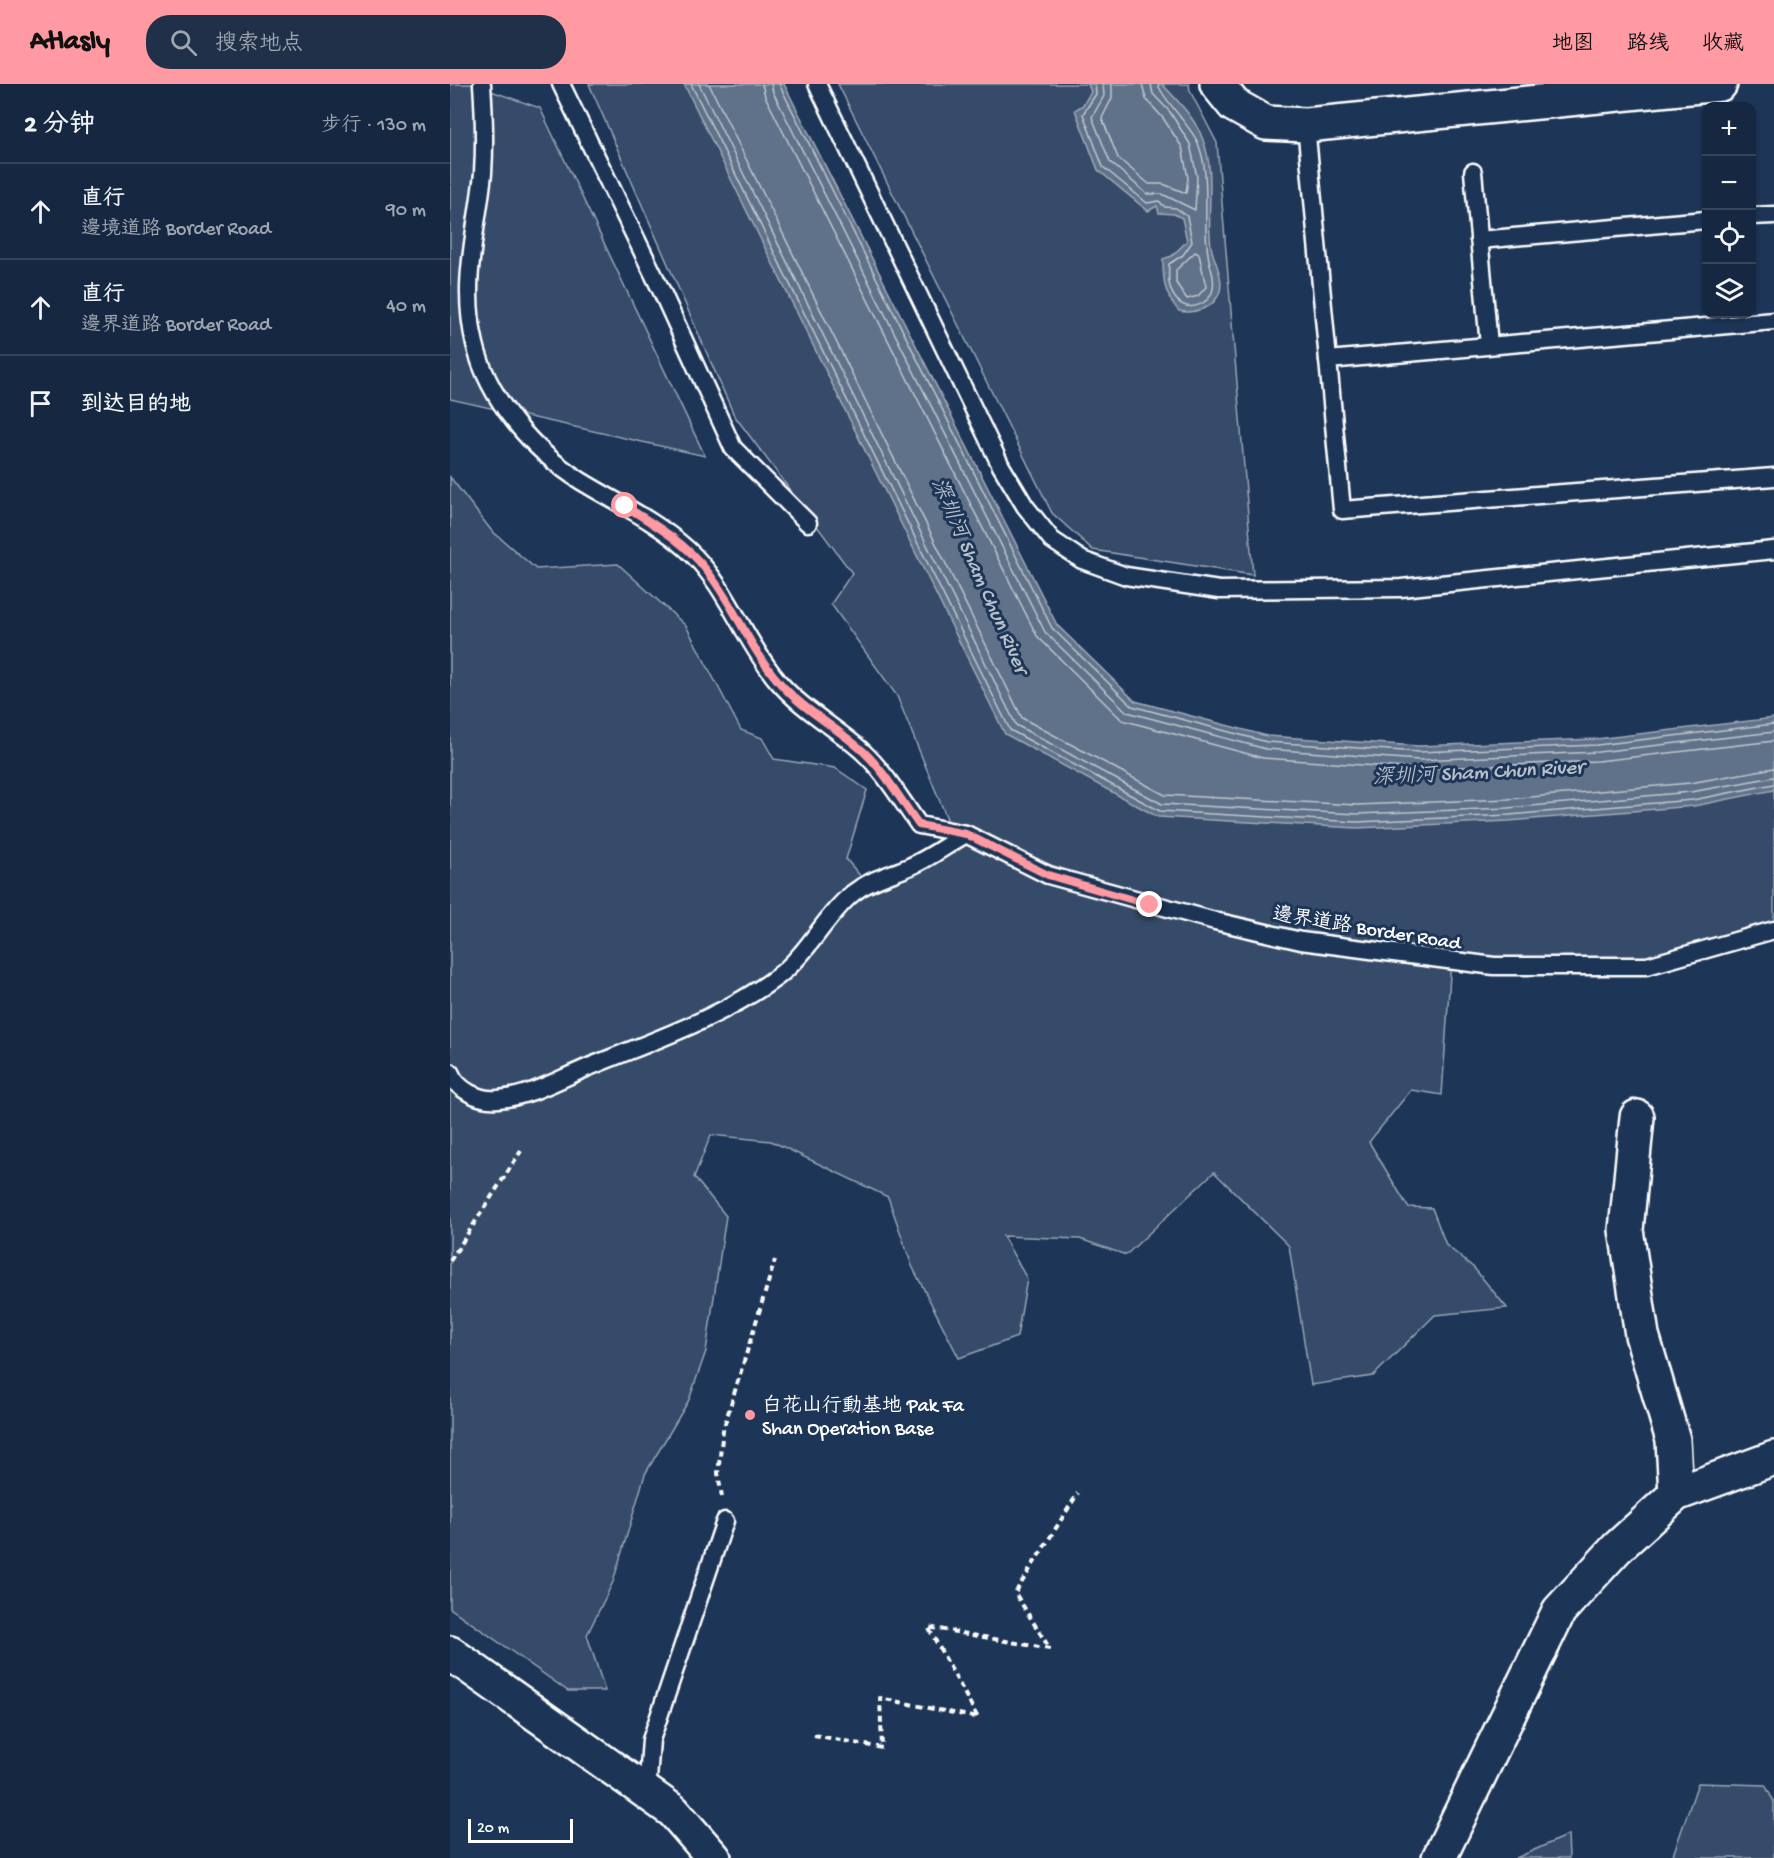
<!DOCTYPE html>
<html lang="zh">
<meta charset="utf-8">
<style>
body{margin:0;font-family:"Gochi Hand","LXGW WenKai TC",sans-serif;background:#1f3048;color:#f1f3f6}
.controls{position:absolute;right:18px;top:18px;display:grid;overflow:hidden;border-radius:12px;box-shadow:0 2px 4px #0004}
.controls button{width:54px;height:54px;display:grid;place-items:center;padding:0;border:0;border-bottom:2px solid #35445a;background:#162841;color:#f1f3f6;font:30px sans-serif}
.scale{position:absolute;left:18px;bottom:15px;width:105px;box-sizing:border-box;padding-left:6px;border:3px solid #fff;border-top:0;font-size:16px;line-height:21px;white-space:nowrap;color:#fff;-webkit-text-stroke:4px #1d3557;paint-order:stroke}
.stop{position:absolute;width:18px;height:18px;margin:-14px;border:4px solid #ff9aa2;border-radius:50%;background:#fff}
.stop.end{background:#ff9aa2;border-color:#fff;box-shadow:0 2px 6px #0008}
.list{margin:0;padding:0;list-style:none}
h2{display:flex;justify-content:space-between;align-items:center;height:78px;margin:0;padding:0 24px;font-size:26px}
h2 small{font-size:20px;font-weight:400;color:#9ea6b1}
.list li{display:grid;grid-template-columns:39px 1fr auto;gap:18px;align-items:center;box-sizing:border-box;height:96px;padding:0 24px;border-top:2px solid #35445a}
.list b{display:block;font-size:22px;white-space:nowrap}
.list p{margin:0;font-size:20px;white-space:nowrap;color:#9ea6b1}
.list em{font-size:20px;font-style:normal;color:#9ea6b1}
.icon{flex:none;width:33px;height:33px;fill:none;stroke:currentColor;stroke-width:2;stroke-linecap:round;stroke-linejoin:round}
.map{position:relative;flex:none;width:1324px;height:1774px;overflow:hidden}
header{display:flex;align-items:center;gap:36px;box-sizing:border-box;height:84px;padding:0 30px;background:#ff9aa2;color:#111}
header strong{font-size:28px}
nav{display:flex;gap:33px;margin-inline-start:auto;font-size:21px}
.search{width:420px;height:54px;background:#1f3048;display:flex;align-items:center;gap:15px;box-sizing:border-box;padding:0 21px;border-radius:24px;color:#9ea6b1;font-size:22px}
main{display:flex}
aside{flex:1;background:#162841}
.map>svg:first-child{display:block}
</style>
<header>
<strong>Atlasly</strong>
<div class="search"><svg class="icon" aria-label="search" viewBox="0 0 24 24"><circle cx="10" cy="10" r="6"/><path d="M15 15l6 6"/></svg>搜索地点</div>
<nav><a>地图</a><a>路线</a><a>收藏</a></nav>
</header>
<main>
<aside>
<h2>2 分钟<small>步行 · 130 m</small></h2>
<ul class="list">
<li><svg class="icon" aria-label="ahead" viewBox="0 0 24 24"><path d="M12 20V5M6 11l6-6 6 6"/></svg><div><b>直行</b><p>邊境道路 Border Road</p></div><em>90 m</em></li>
<li><svg class="icon" aria-label="ahead" viewBox="0 0 24 24"><path d="M12 20V5M6 11l6-6 6 6"/></svg><div><b>直行</b><p>邊界道路 Border Road</p></div><em>40 m</em></li>
<li><svg class="icon" aria-label="arrive" viewBox="0 0 24 24"><path d="M6 21V4h12l-3 4 3 4H6"/></svg><div><b>到达目的地</b></div></li>
</ul>
</aside>
<div class="map">
<svg width="1324" height="1774" viewBox="0 0 1324 1774">
<rect width="100%" height="100%" fill="#1d3557"/>
<filter id="ink" filterUnits="userSpaceOnUse"><feTurbulence type="fractalNoise" baseFrequency=".0167" numOctaves="2"/><feDisplacementMap in="SourceGraphic" scale="12" xChannelSelector="R" yChannelSelector="G"/><feConvolveMatrix kernelMatrix="1 2 1 2 8 2 1 2 1" color-interpolation-filters="sRGB"/></filter>
<g filter="url(#ink)">
<g fill="#364b69" stroke="#9aa5b4" stroke-width="1.5" fill-rule="evenodd">
<polygon points="0,0 21,0 90,24 255,372 0,315"/>
<path d="M 139,0 L 286,0 L 555,592 L 745,704 L 1324,678 L 1324,841 L 1197,882 L 1001,876 L 992,1011 L 961,1006 L 919,1058 L 958,1123 L 982,1124 L 996,1161 L 1024,1184 L 1057,1224 L 985,1231 L 923,1292 L 861,1301 L 839,1162 L 764,1088 L 676,1171 L 630,1155 L 553,1152 L 577,1195 L 567,1253 L 509,1274 L 462,1182 L 438,1113 L 321,1057 L 261,1051 L 244,1093 L 276,1132 L 256,1267 L 239,1316 L 195,1390 L 163,1498 L 137,1551 L 155,1607 L 118,1607 L 0,1524 L 0,393 L 41,446 L 86,485 L 168,480 L 236,542 L 291,646 L 312,654 L 324,675 L 385,684 L 417,706 L 396,775 L 424,808 L 516,752 L 502,747 L 447,612 L 381,520 L 402,489 L 284,331 ZM 569,770 L 665,803 L 610,795 Z"/>
<polygon points="388,0 739,0 740,7 767,59 803,491 643,466 602,429"/>
<polygon points="1248,1699 1315,1701 1324,1718 1324,1774 1222,1774"/>
<polygon points="1118,1751 1119,1774 1066,1774"/>
</g>
<g fill="#617289" stroke="#a0aab8" stroke-width="1.5">
<polygon points="234,0 334,0 607,541 685,617 817,652 969,662 1146,655 1324,634 1324,706 1244,722 1059,737 907,744 708,733 555,650"/>
<path d="M 638,0 L 712,0 C 727,16 746,35 753,56 C 766,90 756,126 761,162 C 763,176 774,192 770,207 C 765,225 744,230 729,227 C 714,210 713,197 713,175 L 722,172 L 737,157 L 732,134 L 724,130 L 709,129 L 707,122 L 698,127 L 648,86 L 625,26 L 633,21 L 641,8 Z"/>
</g>
<g fill="none" stroke-linecap="round" stroke-linejoin="round">
<g stroke="#c0c7d0" stroke-width="1.5">
<polyline points="241,0 560,646 710,727 907,738 1059,731 1243,716 1324,700"/>
<polyline points="249,0 566,641 712,720 907,730 1058,724 1241,708 1324,693"/>
<polyline points="259,0 572,634 715,711 907,721 1058,715 1240,699 1324,684"/>
<polyline points="312,0 315,12 587,552 672,636 813,674 969,685 1148,677 1324,657"/>
<polyline points="321,0 323,8 595,548 677,628 816,665 969,676 1148,668 1324,648"/>
<polyline points="329,0 602,544 682,622 817,658 969,668 1147,661 1324,640"/>
<path d="M 645,0 L 646,10 L 633,30 L 653,83 L 697,119 L 709,117 L 715,123 L 726,124 L 737,132 L 742,158 L 733,171 L 719,180 C 718,193 718,205 726,215 C 735,226 748,224 758,215 C 766,206 764,194 761,184 C 749,143 764,95 747,57 C 740,42 709,10 708,0"/>
<polyline points="653,0 654,12 642,33 660,78 697,110 712,110 745,126 747,93 740,60 720,28 703,10 701,0"/>
<polyline points="662,0 662,14 652,34 668,74 699,100 713,100 736,109 738,94 732,63 713,34 696,15 692,0"/>
<polygon points="745,168 749,170 756,203 748,212 737,215 726,199 726,186"/>
</g>
<g stroke="#fff" stroke-width="21">
<g id="lane">
<path d="M 32,0 C 34,29 35,59 33,89 C 27,149 10,198 25,260 C 38,315 83,367 131,397 C 167,419 206,437 237,465 C 277,501 293,555 327,596 C 351,625 384,642 412,667 C 435,688 451,716 469,741 L 516,750 L 598,791 L 765,837 L 851,857 L 1044,882 L 1197,882 L 1324,846"/>
<polyline points="111,0 212,208 283,364 358,439"/>
<polyline points="367,0 551,382 575,422 602,456 632,476 676,492 769,506 951,504 1324,466"/>
<polyline points="856,41 892,426 1324,393"/>
<polyline points="1023,88 1039,261"/>
<polyline points="1302,132 1324,131"/>
<polyline points="1029,156 1256,136"/>
<polyline points="878,276 1324,237"/>
<path d="M 0,988 C 7,1006 29,1017 48,1015 C 78,1013 108,996 134,985 C 199,958 270,935 327,893 C 358,870 374,833 403,809 C 421,795 441,791 461,782 C 480,774 498,760 516,750"/>
<polyline points="197,1709 201,1656 275,1437"/>
</g>
</g>
<g stroke="#fff" stroke-width="38">
<g id="street">
<polyline points="767,0 784,21 816,39 856,41 1270,0"/>
<polyline points="1187,1033 1176,1146 1192,1251 1223,1356 1226,1410"/>
<polyline points="0,1569 223,1727 264,1774"/>
<polyline points="989,1774 1109,1527 1167,1464 1226,1410 1324,1374"/>
</g>
</g>
<g stroke="#fff" stroke-width="4" stroke-dasharray="6 4.5" stroke-linecap="butt">
<polyline points="0,1177 71,1067"/>
<polyline points="272,1413 268,1389 273,1346 325,1176"/>
<polyline points="364,1651 432,1664 430,1614 528,1634 478,1543 600,1565 565,1509 628,1409"/>
</g>
<use href="#lane" stroke="#1d3557" stroke-width="16"/>
<use href="#street" stroke="#1d3557" stroke-width="33"/>
</g>
</g>
<g fill="none" stroke-linecap="round" stroke-linejoin="round" filter="url(#ink)">
<path stroke="#ff9aa2" stroke-width="8" d="M 175,422 C 204,440 236,459 257,487 C 285,522 299,564 329,598 C 354,627 387,643 414,668 C 436,689 451,717 469,741 L 516,750 L 598,791 L 700,821"/>
</g>
<circle fill="#ff9aa2" stroke="#1d3557" stroke-width="2" cx="300" cy="1331" r="6"/>
<g text-anchor="middle" stroke-width="6" stroke-linejoin="round" paint-order="stroke">
<g font-size="20" fill="#fff" stroke="#1d3557">
<text transform="translate(917 843) rotate(9)" y="7">邊界道路 Border Road</text>
</g>
<g font-size="20" fill="#fff" stroke="#1d3557" text-anchor="start">
<text x="312" y="1327">白花山行動基地 Pak Fa<tspan x="312" dy="23">Shan Operation Base</tspan></text>
</g>
<g font-size="21" font-style="italic" fill="#b8c0ca" stroke="#1d3557">
<text transform="translate(531 491) rotate(66)" y="7">深圳河 Sham Chun River</text>
<text transform="translate(1028 687) rotate(-3)" y="7">深圳河 Sham Chun River</text>
</g>
</g>
</svg>
<div class="controls">
<button>+</button>
<button>−</button>
<button><svg class="icon" aria-label="locate" viewBox="0 0 24 24"><circle cx="12" cy="12" r="6"/><path d="M12 2v4M12 18v4M2 12h4M18 12h4"/></svg></button>
<button><svg class="icon" aria-label="layers" viewBox="0 0 24 24"><path d="M12 4l9 5-9 5-9-5zM3 14l9 5 9-5"/></svg></button>
</div>
<div class="scale">20 m</div>
<div class="stop" style="left:175px;top:422px"></div>
<div class="stop end" style="left:700px;top:821px"></div>
</div>
</main>
